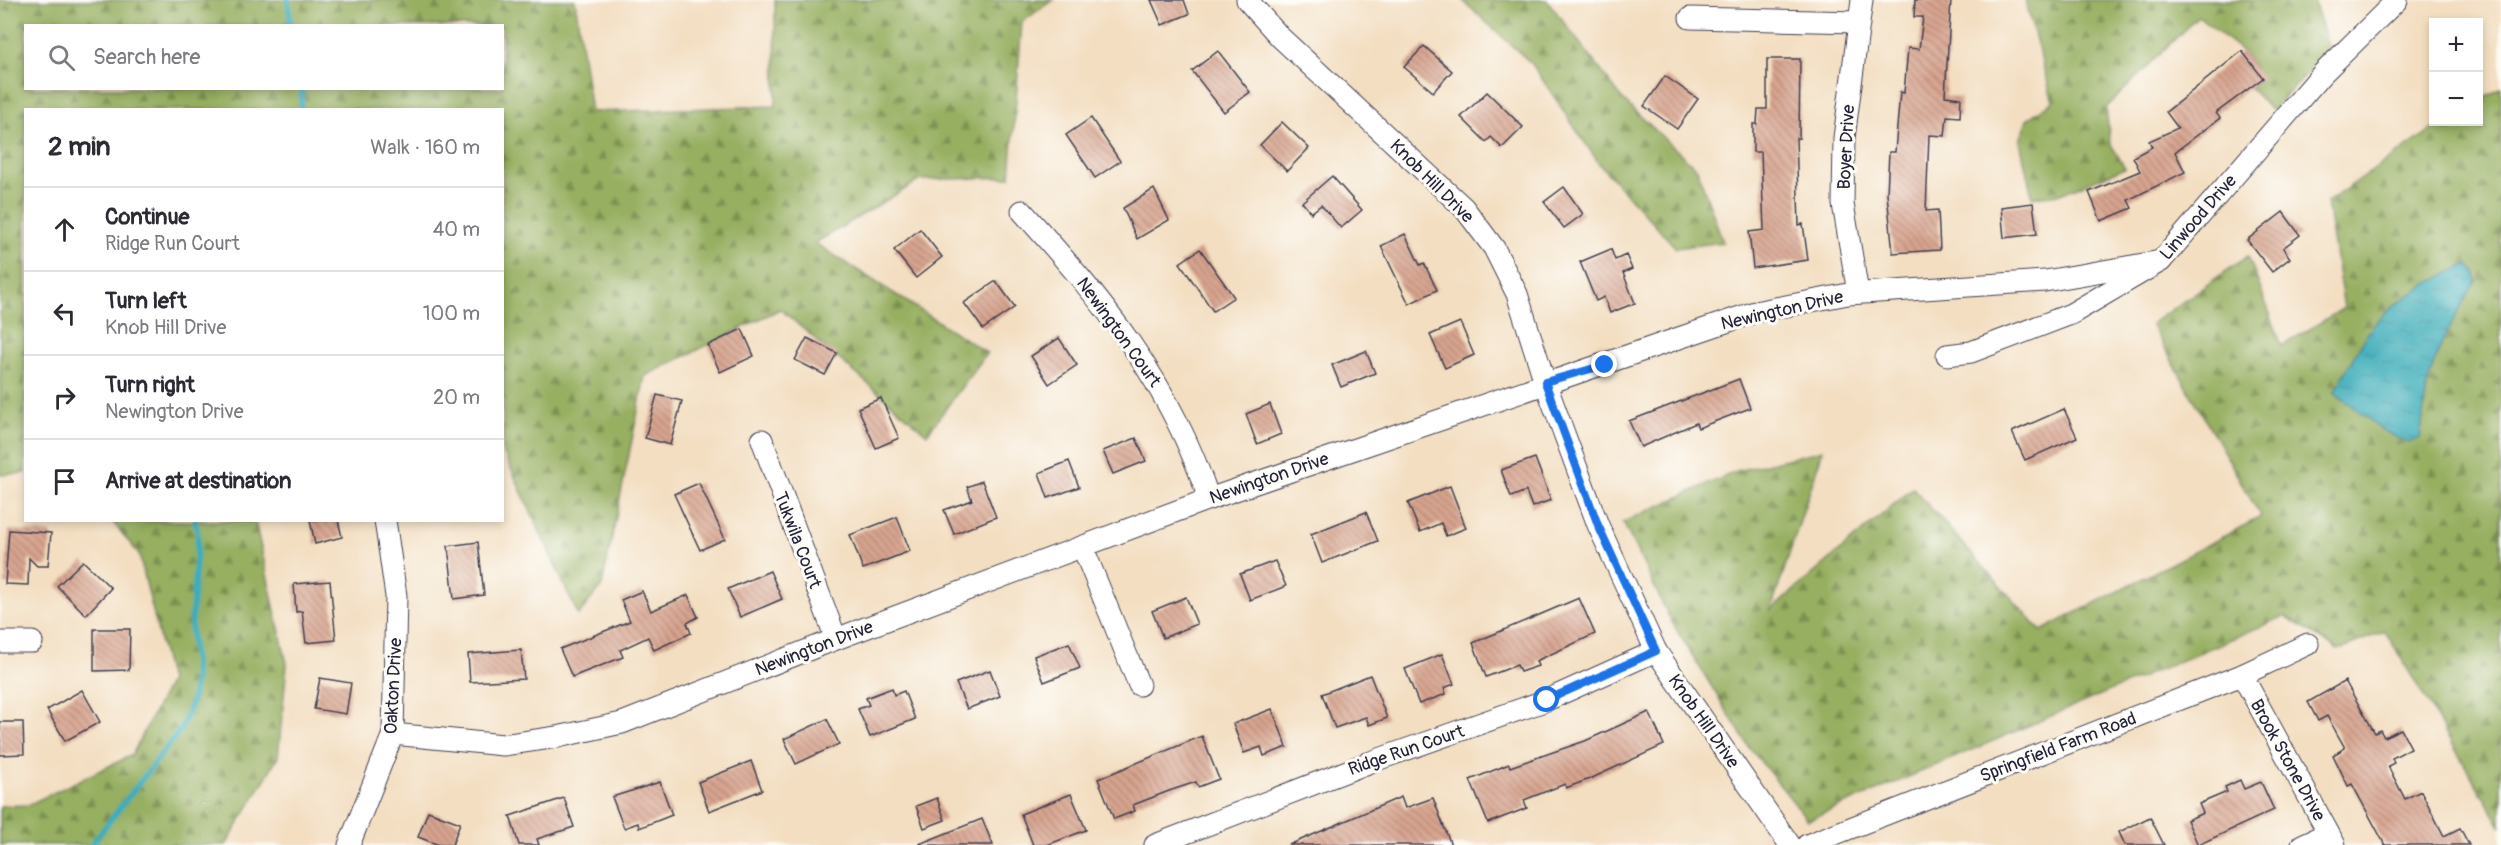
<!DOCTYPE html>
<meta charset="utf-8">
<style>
body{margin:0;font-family:Pangolin,sans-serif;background:#f7f7f7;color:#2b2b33}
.controls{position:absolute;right:18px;top:18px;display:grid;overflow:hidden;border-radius:0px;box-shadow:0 3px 9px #0003}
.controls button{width:54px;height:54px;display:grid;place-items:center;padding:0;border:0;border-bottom:2px solid #e1e1e2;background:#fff;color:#2b2b33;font:30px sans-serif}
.stop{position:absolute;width:18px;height:18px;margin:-14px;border:4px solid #1a73e8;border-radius:50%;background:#fff}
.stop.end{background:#1a73e8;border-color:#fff;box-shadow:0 2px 6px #0008}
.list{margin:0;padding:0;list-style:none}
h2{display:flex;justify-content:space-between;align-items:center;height:78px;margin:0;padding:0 24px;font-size:26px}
h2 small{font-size:20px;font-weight:400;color:#7c7c81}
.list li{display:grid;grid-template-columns:39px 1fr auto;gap:18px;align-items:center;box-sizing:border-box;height:84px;padding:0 24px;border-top:2px solid #e1e1e2}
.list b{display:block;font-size:22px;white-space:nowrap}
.list p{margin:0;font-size:20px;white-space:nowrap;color:#7c7c81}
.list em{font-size:20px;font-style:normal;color:#7c7c81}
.icon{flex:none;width:33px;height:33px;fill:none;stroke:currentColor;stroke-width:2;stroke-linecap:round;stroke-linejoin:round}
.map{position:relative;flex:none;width:2501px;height:845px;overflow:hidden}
.search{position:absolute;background:#fff;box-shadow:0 3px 9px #0003;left:24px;top:24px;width:480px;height:66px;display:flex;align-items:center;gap:15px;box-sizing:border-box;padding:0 21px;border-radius:0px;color:#7c7c81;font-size:22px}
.panel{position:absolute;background:#fff;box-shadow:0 3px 9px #0003;left:24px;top:108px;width:480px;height:414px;border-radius:0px}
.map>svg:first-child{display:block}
</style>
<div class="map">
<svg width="2501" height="845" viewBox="0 0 2501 845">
<defs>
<pattern id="forest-firs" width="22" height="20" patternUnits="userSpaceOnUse" patternTransform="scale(1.5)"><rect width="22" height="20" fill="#96af60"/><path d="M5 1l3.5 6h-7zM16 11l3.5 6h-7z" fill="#7a8e50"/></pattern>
<pattern id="water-ripples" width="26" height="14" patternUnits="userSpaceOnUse" patternTransform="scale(1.5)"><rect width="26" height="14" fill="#3dadba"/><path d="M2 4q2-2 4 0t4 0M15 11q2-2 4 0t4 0" fill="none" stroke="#338c98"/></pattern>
<pattern id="building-back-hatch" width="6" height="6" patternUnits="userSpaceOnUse" patternTransform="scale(1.5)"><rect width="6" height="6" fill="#d8a48f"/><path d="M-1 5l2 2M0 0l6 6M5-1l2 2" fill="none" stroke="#af8576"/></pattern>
</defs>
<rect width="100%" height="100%" fill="#fdfcf7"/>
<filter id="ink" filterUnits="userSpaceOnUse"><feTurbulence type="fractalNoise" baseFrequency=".0167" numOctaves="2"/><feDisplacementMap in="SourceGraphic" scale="12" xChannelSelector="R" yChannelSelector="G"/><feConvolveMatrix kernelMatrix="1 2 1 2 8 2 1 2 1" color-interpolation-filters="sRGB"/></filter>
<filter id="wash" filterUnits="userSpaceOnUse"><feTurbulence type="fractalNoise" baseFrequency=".008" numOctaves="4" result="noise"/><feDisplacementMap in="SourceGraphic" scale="24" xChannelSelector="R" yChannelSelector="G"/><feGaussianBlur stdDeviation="1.35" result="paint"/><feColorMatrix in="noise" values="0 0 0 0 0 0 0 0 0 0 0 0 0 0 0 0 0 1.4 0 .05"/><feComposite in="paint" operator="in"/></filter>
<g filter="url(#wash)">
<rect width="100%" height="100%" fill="#f3dec1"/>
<g fill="url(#forest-firs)" stroke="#5c684e" stroke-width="1.5" fill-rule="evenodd">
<path d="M 0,0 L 575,0 L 591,112 L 776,106 L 775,0 L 1053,0 L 1022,22 L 1010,177 L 920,180 L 815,243 L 987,353 L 927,434 L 780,309 L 645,376 L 602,586 L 578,615 L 503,451 L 502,110 L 26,110 L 25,473 L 0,475 ZM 26,26 L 502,26 L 502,88 L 26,88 Z"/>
<polygon points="1462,0 1547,0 1624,101 1697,169 1723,242 1676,248 1600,165 1532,64"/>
<polygon points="2025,0 2314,0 2329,49 2272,111 2250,88 2262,78 2242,51 2198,16 2106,108 2110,143 2125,168 2060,194 2032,197 2020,141 2027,119 2053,102"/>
<polygon points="2501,88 2501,826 2385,631 2338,650 2285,616 1808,820 1749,747 1671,621 1623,522 1737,471 1823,450 1771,610 1913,488 2041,631 2261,517 2151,324 2248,256 2282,346 2344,308 2327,202 2443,122 2478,122 2479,100"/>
<polygon points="112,521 255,521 287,664 278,757 226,845 0,845 0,806 28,805 132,755 170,681 139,554"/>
</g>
<path fill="url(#water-ripples)" stroke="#30687a" stroke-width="1.5" d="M 2469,264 L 2476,273 L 2476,281 C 2457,313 2437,346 2428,383 C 2424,401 2423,420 2420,438 L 2408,443 L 2384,431 L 2334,392 C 2347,371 2362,337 2378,320 C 2399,298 2441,275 2469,264 Z"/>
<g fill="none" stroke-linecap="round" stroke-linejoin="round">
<g stroke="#3dadba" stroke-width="6">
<polyline points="288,0 291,26"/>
<polyline points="301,110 302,88"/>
<polyline points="91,845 181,729 192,701 195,677 191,626 198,534 195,520"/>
</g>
</g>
<g id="blocks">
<g fill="url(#building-back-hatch)">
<polygon points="1151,0 1184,0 1189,14 1162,25"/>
<polygon points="1915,0 1951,0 1945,96 1961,98 1960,117 1947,116 1945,136 1929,135 1926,211 1938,210 1940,250 1893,253 1887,194 1889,152 1895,152 1900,92 1904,93 1908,48 1919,49 1923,17 1914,17"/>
<polygon points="1424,46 1452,71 1433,92 1404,67"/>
<polygon points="1218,51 1250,92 1224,112 1192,71"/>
<polygon points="2242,51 2263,78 2216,113 2220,118 2175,152 2185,172 2128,200 2132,208 2101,221 2089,192 2140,171 2133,157 2152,147 2149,141 2178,128 2166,112"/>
<polygon points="1767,59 1800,59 1799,138 1796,138 1799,225 1803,224 1808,260 1753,268 1749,232 1764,230 1761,152 1753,152 1753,124 1757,124 1758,109 1767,109"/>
<polygon points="1665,76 1698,99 1677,129 1644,106"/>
<polygon points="1487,92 1523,127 1502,148 1491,137 1486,142 1461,117"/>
<polygon points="1091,118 1120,161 1095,178 1066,135"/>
<polygon points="1282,122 1309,148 1287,171 1260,145"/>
<polygon points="1332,176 1362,210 1341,228 1321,205 1311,213 1302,202"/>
<polygon points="1564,187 1583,214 1564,228 1544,202"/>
<polygon points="1154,189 1169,220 1137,239 1123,208"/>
<polygon points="2033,203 2037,234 2004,238 2001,207"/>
<polygon points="2283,212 2300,235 2283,248 2290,258 2272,272 2247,240"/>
<polygon points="920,229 942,257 916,278 894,250"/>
<polygon points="1405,234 1420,265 1424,263 1437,290 1409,304 1381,246"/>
<polygon points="1200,249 1234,297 1213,311 1180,263"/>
<polygon points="1611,249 1615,260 1626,255 1632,269 1623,273 1635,303 1610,313 1604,297 1596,301 1580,262"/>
<polygon points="996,281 1015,307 983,329 964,303"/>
<polygon points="1460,322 1474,355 1445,368 1430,335"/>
<polygon points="742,329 754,356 720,372 708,345"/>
<polygon points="807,338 837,353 825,375 795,360"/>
<polygon points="1059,338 1077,365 1049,384 1031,356"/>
<polygon points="1366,351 1375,373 1341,387 1332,365"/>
<polygon points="1739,379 1750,408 1698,428 1696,423 1641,447 1629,421"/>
<polygon points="657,395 682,401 670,445 645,438"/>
<polygon points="881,398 899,438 876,448 858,408"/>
<polygon points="1270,404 1281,434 1257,444 1246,414"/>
<polygon points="2064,409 2077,437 2025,460 2012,432"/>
<polygon points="1136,438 1146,461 1113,474 1103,451"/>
<polygon points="1535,458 1551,500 1532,507 1526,491 1511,497 1501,470"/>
<polygon points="1069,461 1079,487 1048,498 1039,473"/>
<polygon points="982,481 996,517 954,534 944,510 972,500 967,487"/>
<polygon points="699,483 725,539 700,550 674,494"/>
<polygon points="1450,486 1466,528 1446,536 1441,523 1420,532 1408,503"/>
<polygon points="1366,512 1378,541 1322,563 1311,534"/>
<polygon points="897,517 910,551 863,569 850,535"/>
<polygon points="310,520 338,520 342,537 315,544"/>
<polygon points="9,530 51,533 48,566 37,566 29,558 28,585 5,584"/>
<polygon points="478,542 484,595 454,599 448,546"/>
<polygon points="83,561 111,588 86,615 57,586"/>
<polygon points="1275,561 1286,586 1250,600 1240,574"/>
<polygon points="770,571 782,599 740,617 728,589"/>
<polygon points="330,581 336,640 306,643 302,611 296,612 294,584"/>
<polygon points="642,591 651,611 688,595 698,617 687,623 691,633 654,650 648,637 620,650 623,657 572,677 560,649 630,621 621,600"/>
<polygon points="1186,597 1197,624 1163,638 1152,611"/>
<polygon points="1579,598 1595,634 1536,661 1538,666 1520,672 1517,665 1486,677 1473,643"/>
<polygon points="94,629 130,629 129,670 94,671"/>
<polygon points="1069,643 1080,668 1044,682 1034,656"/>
<polygon points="521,650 524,679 470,682 468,654"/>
<polygon points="1442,654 1454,684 1444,688 1446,694 1419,704 1405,669"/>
<polygon points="990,670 1000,696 967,709 956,683"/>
<polygon points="1370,675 1387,718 1369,725 1366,717 1335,728 1322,694"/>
<polygon points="320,678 351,683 346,714 314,709"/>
<polygon points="2345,681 2375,733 2380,730 2384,737 2401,729 2411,748 2392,758 2394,763 2388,766 2405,799 2421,791 2444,836 2460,828 2469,845 2385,845 2352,784 2348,786 2333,755 2345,748 2327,716 2318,721 2308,702"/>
<polygon points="892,688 894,695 904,691 915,719 870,737 858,709 869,705 866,698"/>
<polygon points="82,690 100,722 65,741 47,710"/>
<polygon points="1272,709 1287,747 1264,756 1261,747 1244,753 1233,724"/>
<polygon points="1649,712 1664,745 1592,778 1566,788 1565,784 1524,800 1527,808 1488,823 1470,780 1509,764 1510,767 1585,741"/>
<polygon points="827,719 839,744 796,764 784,739"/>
<polygon points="0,722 23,722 24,754 0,755"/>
<polygon points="1202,736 1219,779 1198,787 1196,782 1169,791 1133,805 1135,811 1114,819 1098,779"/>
<polygon points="751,761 762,790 709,811 698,782"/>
<polygon points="2240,780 2244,789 2261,782 2274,810 2198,845 2187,820 2203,813 2199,804 2227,792 2225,787"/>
<polygon points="660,782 672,815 639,828 638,823 624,828 612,797"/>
<polygon points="1071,794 1086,830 1047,845 1033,845 1021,814"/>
<polygon points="1401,797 1405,808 1433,798 1451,845 1289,845"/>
<polygon points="564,798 574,827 537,839 539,845 519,845 510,816"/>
<polygon points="937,798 945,820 924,828 916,806"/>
<polygon points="428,811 460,823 452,845 439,845 418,837"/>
<polygon points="2150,817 2164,845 2125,845 2119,832"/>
<polygon points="982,819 993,845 919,845 919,844"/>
</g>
</g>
</g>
<g filter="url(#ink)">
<use href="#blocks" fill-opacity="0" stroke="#413e4f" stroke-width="1.5"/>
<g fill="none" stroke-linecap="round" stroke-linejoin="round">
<g stroke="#413e4f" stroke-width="23">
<g id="minor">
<polyline points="1247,0 1280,37 1464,208 1494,248 1517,294 1545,382 1598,525 1656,651 1790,845"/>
<polyline points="1690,18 1858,22"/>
<path d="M 1022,211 C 1104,303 1169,379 1209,499"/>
<polyline points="1858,293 1843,204 1844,138 1862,0"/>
<polyline points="1947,355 1971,352 2071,314 2161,261 2322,74 2397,0"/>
<polyline points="762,440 836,639"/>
<polyline points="1083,548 1139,685"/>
<polyline points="0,642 32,642"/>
<polyline points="2242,675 2335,845"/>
<polyline points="393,734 503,745 557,737 622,723 836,639 1209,499 1755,312 1848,294 2045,281 2161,261"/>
<polyline points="349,845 393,734 396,596 385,520"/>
<polyline points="1155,845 1368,763 1547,700 1656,651"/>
<polyline points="1807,845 2242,675 2308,644"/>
<polyline points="2302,845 2328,833"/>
</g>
</g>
<use href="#minor" stroke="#fff" stroke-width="21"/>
</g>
</g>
<g fill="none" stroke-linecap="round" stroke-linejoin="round" filter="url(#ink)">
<polyline stroke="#1a73e8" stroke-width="8" points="1547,700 1656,651 1598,525 1545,382 1605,365"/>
</g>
<g text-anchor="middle" stroke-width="6" stroke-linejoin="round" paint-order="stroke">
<g font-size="18" fill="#22223b" stroke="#fdfcf7">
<text transform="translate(1846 147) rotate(-87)" y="6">Boyer Drive</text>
<text transform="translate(1432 181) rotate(45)" y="6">Knob Hill Drive</text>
<text transform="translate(2198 217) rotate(-49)" y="6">Linwood Drive</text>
<text transform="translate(1782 310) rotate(-13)" y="6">Newington Drive</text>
<text transform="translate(1119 332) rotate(54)" y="6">Newington Court</text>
<text transform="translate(1269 478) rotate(-19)" y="6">Newington Drive</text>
<text transform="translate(798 540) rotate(69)" y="6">Tukwila Court</text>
<text transform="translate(814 648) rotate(-21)" y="6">Newington Drive</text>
<text transform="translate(393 686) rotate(-87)" y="6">Oakton Drive</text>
<text transform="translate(1704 721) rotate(55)" y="6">Knob Hill Drive</text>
<text transform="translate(2058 747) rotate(-21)" y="6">Springfield Farm Road</text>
<text transform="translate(1406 750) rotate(-19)" y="6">Ridge Run Court</text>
<text transform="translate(2288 760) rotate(61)" y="6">Brook Stone Drive</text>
</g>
</g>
</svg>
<div class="controls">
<button>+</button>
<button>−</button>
</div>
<div class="stop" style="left:1547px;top:700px"></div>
<div class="stop end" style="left:1605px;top:365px"></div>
<div class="search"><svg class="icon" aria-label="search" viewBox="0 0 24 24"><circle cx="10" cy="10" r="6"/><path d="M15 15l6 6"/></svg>Search here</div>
<section class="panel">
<h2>2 min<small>Walk · 160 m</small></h2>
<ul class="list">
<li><svg class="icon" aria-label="ahead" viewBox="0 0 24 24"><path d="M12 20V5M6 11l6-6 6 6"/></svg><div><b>Continue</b><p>Ridge Run Court</p></div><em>40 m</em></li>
<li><svg class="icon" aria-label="left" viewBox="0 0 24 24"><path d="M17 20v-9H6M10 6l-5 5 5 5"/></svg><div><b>Turn left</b><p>Knob Hill Drive</p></div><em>100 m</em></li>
<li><svg class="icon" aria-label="right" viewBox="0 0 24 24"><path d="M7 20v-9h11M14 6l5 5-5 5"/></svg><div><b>Turn right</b><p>Newington Drive</p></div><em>20 m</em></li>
<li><svg class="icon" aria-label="arrive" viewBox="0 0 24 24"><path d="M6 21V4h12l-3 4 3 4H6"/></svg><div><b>Arrive at destination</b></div></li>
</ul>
</section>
</div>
